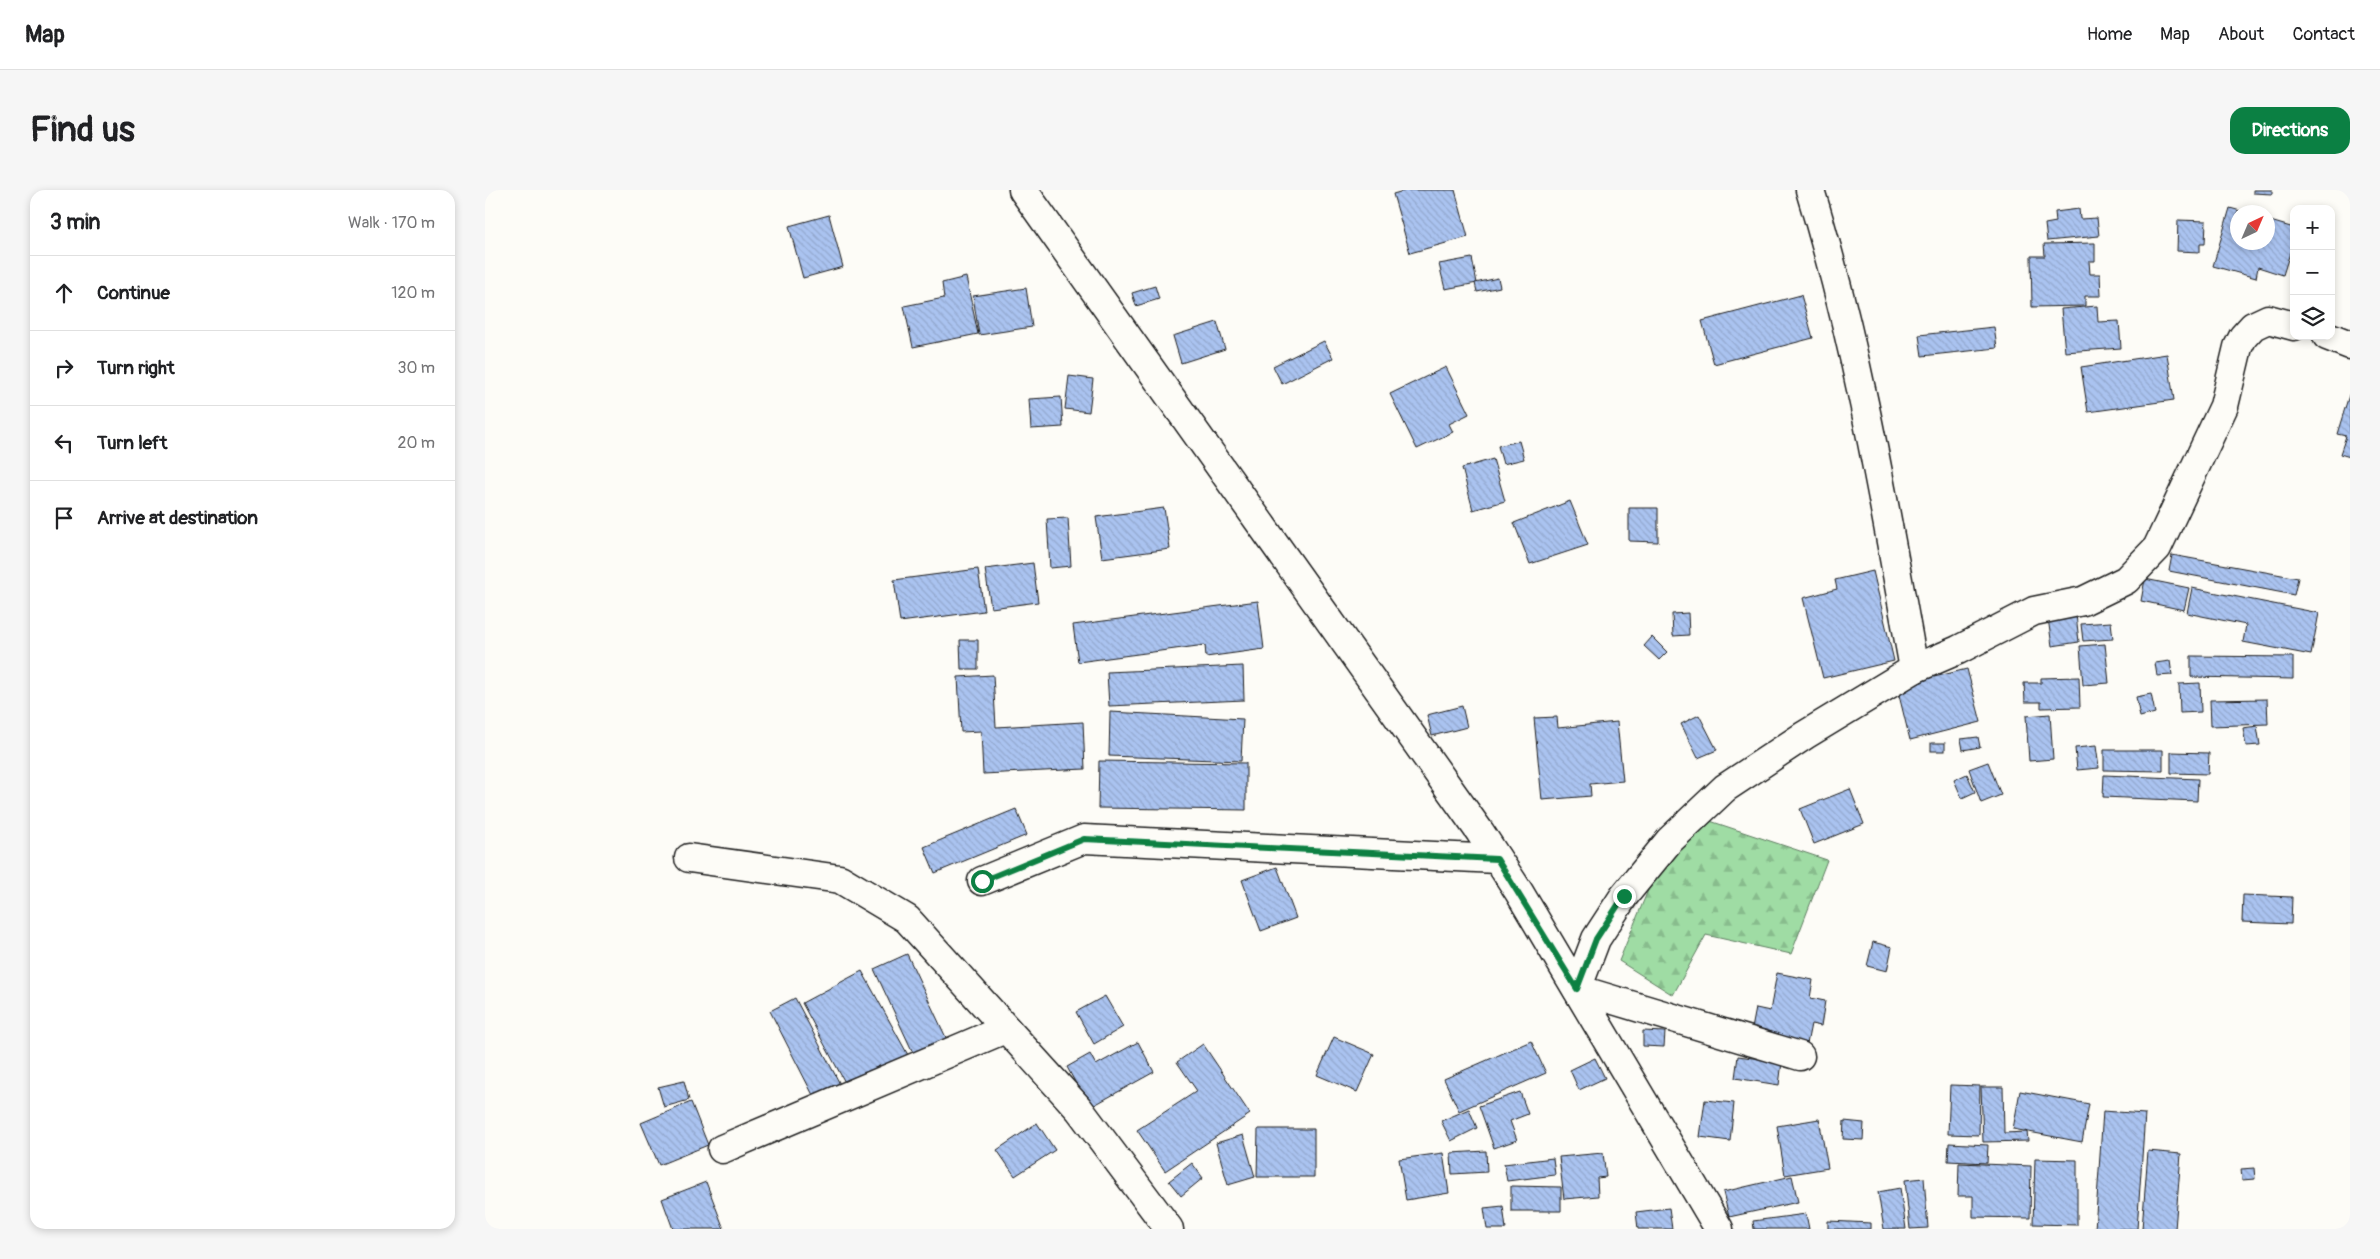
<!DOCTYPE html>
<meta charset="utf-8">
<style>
body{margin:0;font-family:Pangolin,sans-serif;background:#f6f6f6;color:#202124}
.controls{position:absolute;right:15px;top:15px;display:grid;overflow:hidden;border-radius:10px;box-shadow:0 2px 8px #0003}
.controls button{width:45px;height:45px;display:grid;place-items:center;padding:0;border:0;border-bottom:1px solid #e0e0e0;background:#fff;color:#202124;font:25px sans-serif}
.compass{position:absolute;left:1745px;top:15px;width:45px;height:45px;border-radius:50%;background:#fff;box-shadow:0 2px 8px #0003;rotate:44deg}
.stop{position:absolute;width:15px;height:15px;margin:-11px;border:4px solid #0b8043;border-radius:50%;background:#fff}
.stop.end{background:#0b8043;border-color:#fff;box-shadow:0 1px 5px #0008}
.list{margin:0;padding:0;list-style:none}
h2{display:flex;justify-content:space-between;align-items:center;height:65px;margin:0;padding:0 20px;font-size:21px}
h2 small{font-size:16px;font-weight:400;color:#757577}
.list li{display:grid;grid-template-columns:32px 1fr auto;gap:15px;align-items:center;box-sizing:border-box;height:75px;padding:0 20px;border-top:1px solid #e0e0e0}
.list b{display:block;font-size:19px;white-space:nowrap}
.list em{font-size:16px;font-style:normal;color:#757577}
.icon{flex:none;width:28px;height:28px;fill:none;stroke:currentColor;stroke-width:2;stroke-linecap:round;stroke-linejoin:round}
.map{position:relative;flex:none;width:1865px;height:1039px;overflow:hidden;border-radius:15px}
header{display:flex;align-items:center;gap:30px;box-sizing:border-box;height:70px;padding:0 25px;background:#fff;border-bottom:1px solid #e0e0e0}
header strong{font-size:24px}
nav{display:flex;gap:28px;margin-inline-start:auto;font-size:18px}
.intro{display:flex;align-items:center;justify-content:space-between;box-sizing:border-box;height:120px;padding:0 30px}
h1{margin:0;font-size:35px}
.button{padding:12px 22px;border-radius:15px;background:#0b8043;color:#fff;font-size:18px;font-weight:700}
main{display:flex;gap:30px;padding:0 30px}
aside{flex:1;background:#fff;border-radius:15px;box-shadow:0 2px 8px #0003}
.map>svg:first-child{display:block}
</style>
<header>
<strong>Map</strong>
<nav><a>Home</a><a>Map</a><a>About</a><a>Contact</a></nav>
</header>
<div class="intro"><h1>Find us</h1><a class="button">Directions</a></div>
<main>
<aside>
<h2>3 min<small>Walk · 170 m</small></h2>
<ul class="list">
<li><svg class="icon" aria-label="ahead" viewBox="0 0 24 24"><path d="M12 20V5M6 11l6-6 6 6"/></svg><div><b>Continue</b></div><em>120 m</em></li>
<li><svg class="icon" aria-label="right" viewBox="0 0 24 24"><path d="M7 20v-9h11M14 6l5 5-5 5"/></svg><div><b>Turn right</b></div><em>30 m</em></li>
<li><svg class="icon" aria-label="left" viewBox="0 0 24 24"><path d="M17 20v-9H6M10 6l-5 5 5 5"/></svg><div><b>Turn left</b></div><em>20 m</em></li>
<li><svg class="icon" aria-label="arrive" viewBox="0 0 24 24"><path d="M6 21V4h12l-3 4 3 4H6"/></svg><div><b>Arrive at destination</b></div></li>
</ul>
</aside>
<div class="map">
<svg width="1865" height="1039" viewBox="0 0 1865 1039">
<defs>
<pattern id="forest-firs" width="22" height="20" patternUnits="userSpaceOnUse" patternTransform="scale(1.25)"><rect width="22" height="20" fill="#9fdca4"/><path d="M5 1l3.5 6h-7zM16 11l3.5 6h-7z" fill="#88bc8d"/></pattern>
<pattern id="building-back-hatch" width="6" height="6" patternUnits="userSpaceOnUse" patternTransform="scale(1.25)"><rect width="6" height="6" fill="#aac3f0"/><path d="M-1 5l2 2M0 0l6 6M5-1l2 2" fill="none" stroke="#92a7cd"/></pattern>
</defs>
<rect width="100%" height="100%" fill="#fdfcf7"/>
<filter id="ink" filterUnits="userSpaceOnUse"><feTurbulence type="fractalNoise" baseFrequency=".02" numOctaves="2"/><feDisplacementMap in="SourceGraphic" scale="10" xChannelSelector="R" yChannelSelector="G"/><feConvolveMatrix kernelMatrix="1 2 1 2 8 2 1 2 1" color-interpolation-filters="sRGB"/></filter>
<g filter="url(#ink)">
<polygon fill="url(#forest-firs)" stroke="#5e7c60" points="1222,630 1342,670 1306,764 1221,745 1188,805 1134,771 1168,688"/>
<g fill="url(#building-back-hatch)" stroke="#1c1c1c">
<polygon points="922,0 970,0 983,47 925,63 908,4"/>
<polygon points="1768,0 1787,0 1787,4 1768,3"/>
<polygon points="1745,18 1759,22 1752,22 1752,52 1782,52 1782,30 1809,38 1809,50 1798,85 1773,77 1771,88 1728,76"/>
<polygon points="1594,19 1595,29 1612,28 1614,46 1562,51 1560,34 1571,32 1570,22"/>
<polygon points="344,25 358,77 318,88 304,36"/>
<polygon points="1693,30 1721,31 1720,54 1715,54 1715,62 1692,61"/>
<polygon points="1610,53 1610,71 1604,71 1605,84 1615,84 1616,106 1600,106 1600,116 1547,117 1546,66 1560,66 1559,54"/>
<polygon points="987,68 992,93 960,99 954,74"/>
<polygon points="481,87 493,144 428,157 419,116 459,108 457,93"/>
<polygon points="1013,88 1015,97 992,102 990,93"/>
<polygon points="670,96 674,109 651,116 647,103"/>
<polygon points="541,98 547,137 494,145 488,106"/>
<polygon points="1316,105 1328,148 1229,174 1217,131"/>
<polygon points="1612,116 1613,132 1634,131 1636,158 1580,162 1576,119"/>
<polygon points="732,132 740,159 696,173 688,146"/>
<polygon points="1509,137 1512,158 1437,166 1434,145"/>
<polygon points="839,151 848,168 797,194 788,176"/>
<polygon points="1682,164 1689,210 1603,222 1596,177"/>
<polygon points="961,177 984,224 964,234 968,242 932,259 905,204"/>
<polygon points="584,186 608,189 604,222 580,219"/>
<polygon points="1865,202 1865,267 1855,264 1861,246 1852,244"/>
<polygon points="576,207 578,237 546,239 544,209"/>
<polygon points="1034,251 1039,269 1018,274 1013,256"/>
<polygon points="1008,269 1020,311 988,320 977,278"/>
<polygon points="1085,311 1103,355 1045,374 1029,333"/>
<polygon points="679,318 685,359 617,368 611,327"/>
<polygon points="1144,318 1173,318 1173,352 1144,351"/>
<polygon points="583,328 586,376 565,378 562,329"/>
<polygon points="1687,365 1813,388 1809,405 1684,381"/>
<polygon points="548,373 553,412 506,418 500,379"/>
<polygon points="493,379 499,421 415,432 409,390"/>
<polygon points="1388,381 1409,471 1338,488 1318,408 1352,399 1350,390"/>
<polygon points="1660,389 1704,398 1699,420 1656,411"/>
<polygon points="1707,398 1834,423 1826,465 1758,452 1761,435 1702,423"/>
<polygon points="773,411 779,459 721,467 720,455 593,472 588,435"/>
<polygon points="1203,423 1204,445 1188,446 1187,424"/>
<polygon points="1591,424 1594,452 1567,456 1563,428"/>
<polygon points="1626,432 1628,449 1598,451 1596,434"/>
<polygon points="1167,447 1182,462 1174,470 1159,456"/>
<polygon points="475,450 493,450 493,479 476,479"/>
<polygon points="1620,454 1624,493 1598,495 1595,456"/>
<polygon points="1706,466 1808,467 1808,489 1706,487"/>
<polygon points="1685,471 1687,485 1672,486 1670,473"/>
<polygon points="758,476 759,510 624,516 622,482"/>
<polygon points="1482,479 1496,532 1425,550 1410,489 1447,480 1449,487"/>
<polygon points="508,485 511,537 598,532 600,579 498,584 496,541 476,542 473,487"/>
<polygon points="1594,487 1595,517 1556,518 1556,512 1540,512 1539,493 1556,493 1556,488"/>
<polygon points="1715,493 1716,522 1695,523 1694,494"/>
<polygon points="1666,504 1670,523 1655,527 1651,507"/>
<polygon points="1782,509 1783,534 1726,536 1725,510"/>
<polygon points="977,516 982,537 947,546 942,525"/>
<polygon points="625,522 758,529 756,571 624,566"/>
<polygon points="1565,524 1568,569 1544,571 1541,526"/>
<polygon points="1214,525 1232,560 1213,568 1196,534"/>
<polygon points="1072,527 1073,538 1132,532 1138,591 1105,594 1106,606 1057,610 1049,528"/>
<polygon points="1772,536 1775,555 1761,556 1758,538"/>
<polygon points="1493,547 1495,557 1478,560 1476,549"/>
<rect x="1446" y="553" width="14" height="8"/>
<polygon points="1611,556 1614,578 1592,580 1590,558"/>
<polygon points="1619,560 1678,560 1678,581 1619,580"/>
<polygon points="1686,562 1724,563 1723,584 1686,583"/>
<polygon points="614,571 761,573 761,620 613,618"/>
<polygon points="1503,572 1516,605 1496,613 1484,579"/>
<polygon points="1482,584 1490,602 1477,608 1469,590"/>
<polygon points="1619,585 1713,589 1712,611 1618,607"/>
<polygon points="1365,599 1379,634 1329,654 1315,619"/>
<polygon points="531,619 542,645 450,683 439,657"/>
<polygon points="792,677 811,728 776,741 757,690"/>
<polygon points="1758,705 1807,707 1806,734 1757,732"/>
<polygon points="1388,752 1407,757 1402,781 1382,776"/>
<polygon points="422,764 464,854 431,869 389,779"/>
<polygon points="377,781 423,865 363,898 317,813"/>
<polygon points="1292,783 1328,790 1325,808 1340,811 1336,836 1326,834 1322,854 1266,844 1271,818 1285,821"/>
<polygon points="620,806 638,837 609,854 591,822"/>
<polygon points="310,808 357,898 331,911 285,821"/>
<polygon points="1158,841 1180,842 1179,857 1158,856"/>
<polygon points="849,847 889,864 872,902 832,885"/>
<polygon points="1046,851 1061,883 974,921 959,889"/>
<polygon points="653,852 669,882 604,918 582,877 605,864 611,875"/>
<polygon points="718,854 765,924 680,981 652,940 712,901 692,872"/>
<polygon points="1253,866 1297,872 1294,895 1250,888"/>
<polygon points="1110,868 1120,888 1094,900 1085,880"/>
<polygon points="199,891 204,910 179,917 173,897"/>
<polygon points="1465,895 1495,896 1494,945 1463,944"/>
<polygon points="1496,897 1518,897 1519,943 1542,942 1543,951 1498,952"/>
<polygon points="1535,901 1604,914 1597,952 1528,939"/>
<polygon points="1035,902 1043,924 1025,931 1032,950 1009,958 994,916"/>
<polygon points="1220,910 1249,913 1245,951 1215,947"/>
<polygon points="206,912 223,955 174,975 156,933"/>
<polygon points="984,919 992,938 966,951 956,931"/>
<polygon points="1618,921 1660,924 1652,1039 1610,1039"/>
<polygon points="1334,929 1343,978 1300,985 1292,936"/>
<polygon points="1359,931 1379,933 1378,950 1358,949"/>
<polygon points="552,933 570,960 530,986 512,960"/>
<polygon points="773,939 829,939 829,987 772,987"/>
<polygon points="758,945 770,987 743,995 731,953"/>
<polygon points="1464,953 1503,955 1502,973 1463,971"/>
<polygon points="1001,961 1002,982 967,984 966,963"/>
<polygon points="1663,961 1696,964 1690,1039 1657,1039"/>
<polygon points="958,963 964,1003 921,1010 914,969"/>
<polygon points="1118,963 1121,987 1112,988 1113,1006 1079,1009 1074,967"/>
<polygon points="1068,968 1070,985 1022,991 1019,974"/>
<polygon points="1550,969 1592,970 1592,1035 1548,1034"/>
<polygon points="707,973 718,988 696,1006 684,991"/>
<polygon points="1474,973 1546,976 1545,1028 1488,1027 1488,1006 1473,1006"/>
<polygon points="1769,978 1770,989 1757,990 1756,979"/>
<polygon points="1307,986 1313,1012 1244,1027 1238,1002"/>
<polygon points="1439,988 1443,1038 1425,1039 1420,990"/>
<polygon points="221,992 239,1039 188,1039 177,1009"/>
<polygon points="1026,996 1076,997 1076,1021 1026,1021"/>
<polygon points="1415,998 1421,1039 1399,1039 1393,1002"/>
<polygon points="1018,1016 1021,1039 1002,1039 999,1018"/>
<polygon points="1184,1018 1187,1039 1153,1039 1151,1022"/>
<polygon points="1321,1024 1324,1039 1269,1039 1268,1031"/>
<polygon points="1343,1031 1386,1033 1386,1039 1343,1039"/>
</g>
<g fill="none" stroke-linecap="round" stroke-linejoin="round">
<g stroke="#1c1c1c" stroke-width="31">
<g id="minor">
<polyline points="538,0 995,642 1034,702 1234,1039"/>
<path d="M 1325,0 C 1373,156 1400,318 1429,479"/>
<polyline points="1842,146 1865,155"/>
<polyline points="204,668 355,689 422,729 594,919 684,1039"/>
<polyline points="497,691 599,649 1012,669"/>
<polyline points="1315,866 1092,799 1111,749 1139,706 1184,651 1240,598 1320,545 1429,479 1473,460 1549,421 1598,411 1641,390 1672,358 1739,216 1753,157 1758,147 1768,136 1783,129 1809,136"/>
<polyline points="237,959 520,839"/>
</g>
</g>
<use href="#minor" stroke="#fdfcf7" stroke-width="28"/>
</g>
</g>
<g fill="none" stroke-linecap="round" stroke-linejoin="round" filter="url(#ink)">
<polyline stroke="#0b8043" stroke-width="6" points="497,691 599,649 1012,669 1092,799 1111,749 1139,706"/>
</g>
</svg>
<div class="controls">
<button>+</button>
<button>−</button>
<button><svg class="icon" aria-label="layers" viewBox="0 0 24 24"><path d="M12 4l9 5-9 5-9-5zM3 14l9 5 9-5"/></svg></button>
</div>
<svg class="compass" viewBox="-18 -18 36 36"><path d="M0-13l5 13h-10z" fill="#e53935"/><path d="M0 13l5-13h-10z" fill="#757577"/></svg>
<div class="stop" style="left:497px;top:691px"></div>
<div class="stop end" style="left:1139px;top:706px"></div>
</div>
</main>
